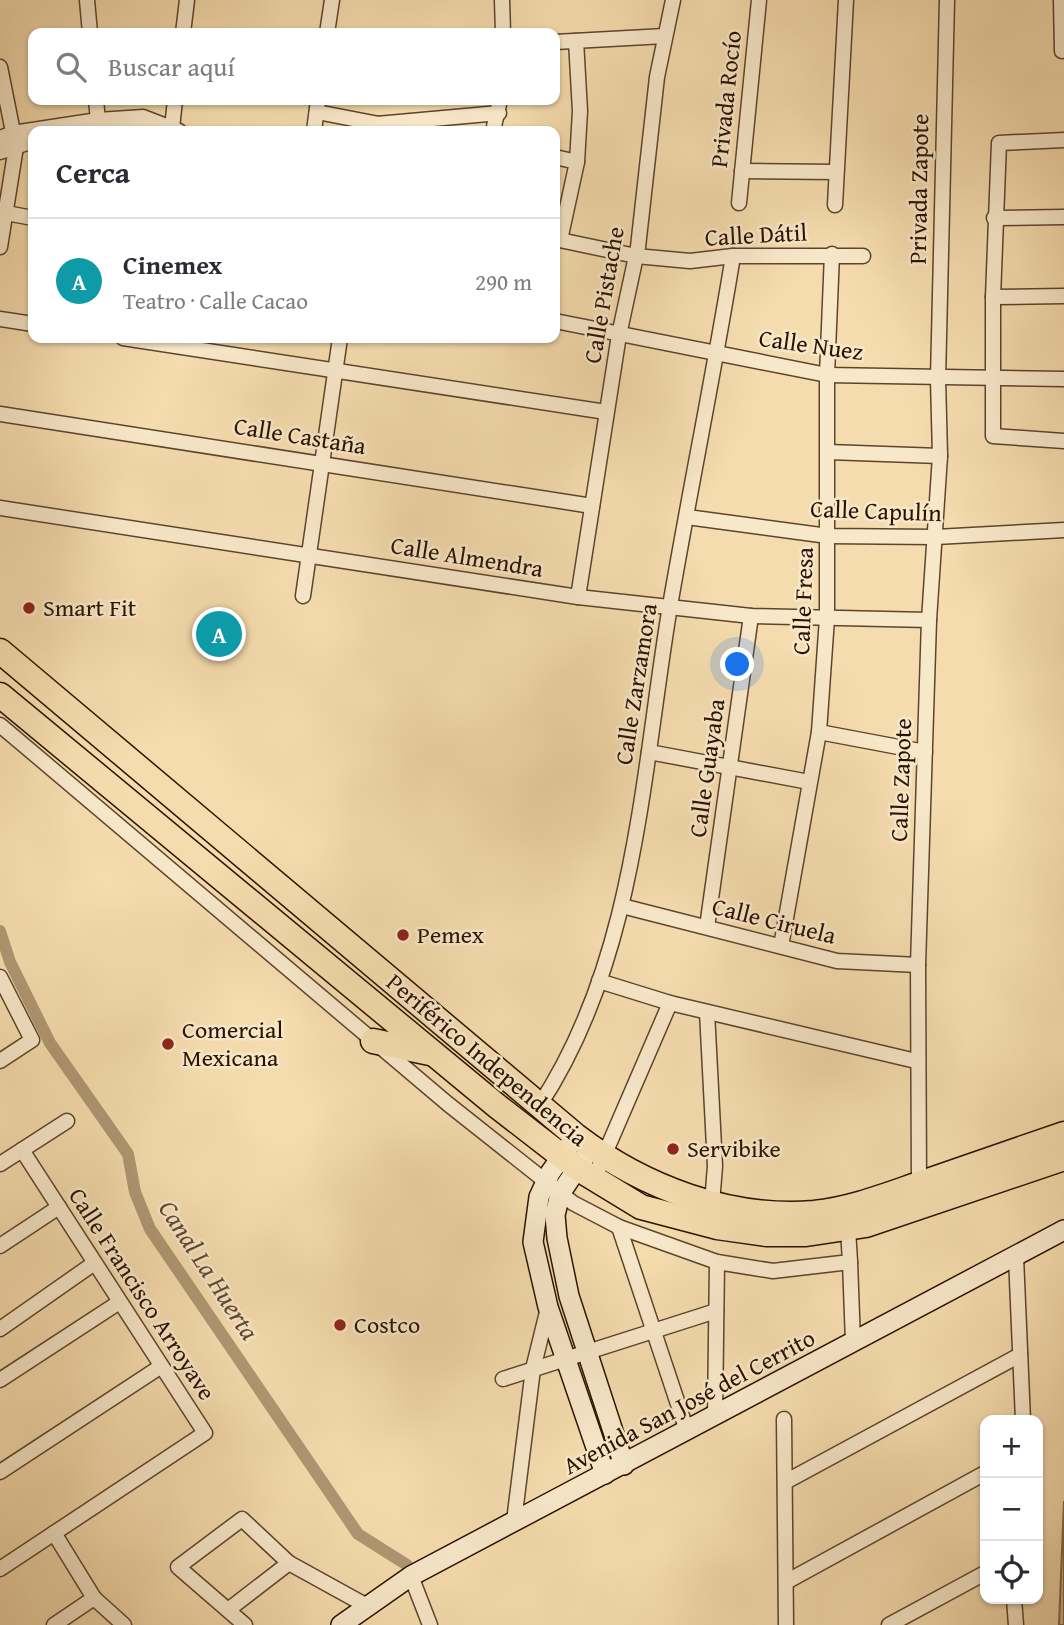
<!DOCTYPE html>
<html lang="es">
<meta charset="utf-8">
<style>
body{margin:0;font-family:"Gentium Book Plus",serif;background:#f2f2f3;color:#2b2b33}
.controls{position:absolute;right:21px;bottom:21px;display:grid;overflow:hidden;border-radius:14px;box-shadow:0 2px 5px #0004}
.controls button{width:63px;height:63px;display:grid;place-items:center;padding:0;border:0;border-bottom:2px solid #e1e1e2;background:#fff;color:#2b2b33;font:35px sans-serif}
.you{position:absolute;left:738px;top:665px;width:24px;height:24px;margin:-18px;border:5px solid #fff;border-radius:50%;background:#1a73e8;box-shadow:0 0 0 10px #1a73e833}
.badge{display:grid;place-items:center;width:46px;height:46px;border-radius:50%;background:#1a73e8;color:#fff;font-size:23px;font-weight:700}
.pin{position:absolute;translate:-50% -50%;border:4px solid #fff;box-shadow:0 2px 7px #0006}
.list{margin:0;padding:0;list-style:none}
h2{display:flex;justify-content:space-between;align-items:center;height:91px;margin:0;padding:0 28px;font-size:30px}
h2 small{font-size:23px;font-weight:400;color:#7c7c81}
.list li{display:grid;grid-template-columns:46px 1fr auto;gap:21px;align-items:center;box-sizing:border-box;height:126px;padding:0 28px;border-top:2px solid #e1e1e2}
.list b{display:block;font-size:26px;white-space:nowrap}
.list p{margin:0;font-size:23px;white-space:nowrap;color:#7c7c81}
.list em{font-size:23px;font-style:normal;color:#7c7c81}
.icon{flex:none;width:38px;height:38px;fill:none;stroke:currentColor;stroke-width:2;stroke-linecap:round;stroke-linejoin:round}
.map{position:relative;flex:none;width:1064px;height:1625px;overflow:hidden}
.search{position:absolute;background:#fff;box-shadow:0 2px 5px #0004;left:28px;top:28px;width:532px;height:77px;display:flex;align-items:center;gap:18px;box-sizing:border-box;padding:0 24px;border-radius:14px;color:#7c7c81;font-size:26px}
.panel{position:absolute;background:#fff;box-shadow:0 2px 5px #0004;left:28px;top:126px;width:532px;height:217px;border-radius:14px}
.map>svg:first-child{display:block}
</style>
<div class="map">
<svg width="1064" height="1625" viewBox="0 0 1064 1625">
<rect width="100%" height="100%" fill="#f5dcae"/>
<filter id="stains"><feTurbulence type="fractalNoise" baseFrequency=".00286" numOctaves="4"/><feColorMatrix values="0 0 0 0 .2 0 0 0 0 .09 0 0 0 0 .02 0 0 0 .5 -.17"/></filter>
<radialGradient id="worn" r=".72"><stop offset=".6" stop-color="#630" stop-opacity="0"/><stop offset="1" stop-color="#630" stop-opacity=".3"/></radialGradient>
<polygon fill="#d3ba90" stroke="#7f6648" stroke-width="2" points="1064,1501 1064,1625 1059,1625"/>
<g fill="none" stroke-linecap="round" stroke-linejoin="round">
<polyline stroke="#b09773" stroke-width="12" points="0,931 10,962 50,1043 128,1154 135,1192 150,1229 358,1534 407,1565"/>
<g stroke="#5e442c" stroke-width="17">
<g id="street">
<polyline points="87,0 90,33"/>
<polyline points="502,0 503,33"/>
<polyline points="1061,0 1062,51"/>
<polyline points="183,33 187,0"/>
<polyline points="327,33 332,0"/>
<polyline points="555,42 665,36"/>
<polyline points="0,67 16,147 0,247"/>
<polyline points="96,100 99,131"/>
<polyline points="317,112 415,131"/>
<polyline points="377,124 499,113"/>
<polyline points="172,128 175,100"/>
<polyline points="110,131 136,128 152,131"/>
<polyline points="314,131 318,100"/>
<polyline points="493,131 500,100"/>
<polyline points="0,138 13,133 98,120 143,117 179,131"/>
<polyline points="1064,140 999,143 993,297 993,436 1064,441"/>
<polyline points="0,152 33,141"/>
<polyline points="555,157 577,162"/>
<polyline points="742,171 836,172"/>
<polyline points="739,203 759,0"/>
<polyline points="835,205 846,0"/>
<polyline points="6,213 33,218"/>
<polyline points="994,218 1064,217"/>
<polyline points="555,239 636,256 690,261 733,256 863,256"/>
<polyline points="560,240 577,162 580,111 576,41"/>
<polyline points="993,297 1064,296"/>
<polyline points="0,319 33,324"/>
<polyline points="555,321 827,375 1064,379"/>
<polyline points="123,338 606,412"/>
<polyline points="0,414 592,506"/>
<polyline points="828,452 940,456"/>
<polyline points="0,508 578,597 751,616 929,620"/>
<polyline points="687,517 828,536 936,537 1064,530"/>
<polyline points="303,596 340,338"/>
<polyline points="578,597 619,335 638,247 657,77 673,0"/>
<polyline points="0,725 448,1104 573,1203 619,1227 717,1262 773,1271 850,1262 848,1229"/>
<polyline points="819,732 925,752"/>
<polyline points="649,752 809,782"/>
<polyline points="622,906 837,961 918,965"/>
<polyline points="707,927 751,616"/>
<polyline points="781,946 819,732 827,618 827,375 832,254"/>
<polyline points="0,977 32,1040 0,1061"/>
<polyline points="599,981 670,1003 916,1061"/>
<polyline points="707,1012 715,1166 712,1203"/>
<path d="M 539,1106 C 636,959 642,774 670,606 C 690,489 714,373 733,256"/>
<polyline points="0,1164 67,1121"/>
<polyline points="594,1179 670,1003"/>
<polyline points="919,1184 918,965 929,620 940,456 938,379 947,0"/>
<polyline points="619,1227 687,1431"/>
<polyline points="0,1246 59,1207"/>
<polyline points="1016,1257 1023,1420"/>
<polyline points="850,1262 853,1342"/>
<polyline points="0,1329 93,1264"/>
<polyline points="503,1379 716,1311"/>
<polyline points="0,1380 118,1303"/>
<polyline points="715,1415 717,1262"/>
<polyline points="784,1419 786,1625"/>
<polyline points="0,1472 160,1367"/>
<polyline points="787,1481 1020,1355"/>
<polyline points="514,1521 533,1369 548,1308"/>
<polyline points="54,1533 94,1598 124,1625"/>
<polyline points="0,1569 205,1433 22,1150"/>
<polyline points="411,1576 430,1625"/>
<polyline points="786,1582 985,1473"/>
<polyline points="1014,1599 1016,1625"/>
<polyline points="228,1610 289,1563"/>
<polyline points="54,1625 94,1598"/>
<polyline points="245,1625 178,1567 242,1519 289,1563 367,1606"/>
<polyline points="889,1625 985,1573"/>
</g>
</g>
<g stroke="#2b1200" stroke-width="22">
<g id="secondary">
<polyline points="569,1146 550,1173 539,1197 533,1242 548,1307 605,1474"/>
<polyline points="584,1158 560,1194 555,1215 557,1238 569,1296 624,1465"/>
<polyline points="341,1625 411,1576 1064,1230"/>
</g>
</g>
<g stroke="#2b1200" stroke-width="27">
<g id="highway">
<path d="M 0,651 L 576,1136 C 643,1187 729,1220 814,1213 C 852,1209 887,1195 922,1183 C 970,1166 1017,1150 1064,1134"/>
<polyline points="0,695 497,1106 577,1168 641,1207 717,1227 766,1234 806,1234 866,1225 1064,1158"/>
<polyline points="373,1041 430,1053"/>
</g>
</g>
<use href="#street" stroke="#f8e8ca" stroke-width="14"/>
<use href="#secondary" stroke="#f8e8ca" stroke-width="19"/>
<use href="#highway" stroke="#f5dcae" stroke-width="24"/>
</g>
<g fill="#8f2418" stroke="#f8e8ca" stroke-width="2.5">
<circle cx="29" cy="608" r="7"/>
<circle cx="403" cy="935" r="7"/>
<circle cx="168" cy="1044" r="7"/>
<circle cx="673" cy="1149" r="7"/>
<circle cx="340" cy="1325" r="7"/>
</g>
<g text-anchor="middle" stroke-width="5" stroke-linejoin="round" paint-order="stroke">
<g font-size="24" fill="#2b1200" stroke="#f8e8ca">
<text transform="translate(726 99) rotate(-84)" y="8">Privada Rocío</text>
<text transform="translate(919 189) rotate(-89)" y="8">Privada Zapote</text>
<text transform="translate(756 235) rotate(-3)" y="8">Calle Dátil</text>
<text transform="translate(604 295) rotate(-80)" y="8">Calle Pistache</text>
<text transform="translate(811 345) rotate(8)" y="8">Calle Nuez</text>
<text transform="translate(300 436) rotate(9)" y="8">Calle Castaña</text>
<text transform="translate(876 511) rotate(2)" y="8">Calle Capulín</text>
<text transform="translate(467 557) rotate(9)" y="8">Calle Almendra</text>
<text transform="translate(803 601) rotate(-88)" y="8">Calle Fresa</text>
<text transform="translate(636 684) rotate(-81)" y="8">Calle Zarzamora</text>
<text transform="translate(707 768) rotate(-82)" y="8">Calle Guayaba</text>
<text transform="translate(901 780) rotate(-88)" y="8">Calle Zapote</text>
<text transform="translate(774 921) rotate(14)" y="8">Calle Ciruela</text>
<text transform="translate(487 1060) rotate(40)" y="8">Periférico Independencia</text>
<text transform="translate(142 1294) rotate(57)" y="8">Calle Francisco Arroyave</text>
<text transform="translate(689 1402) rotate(-28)" y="8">Avenida San José del Cerrito</text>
</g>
<g font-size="24" fill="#2b1200" stroke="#f8e8ca" text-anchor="start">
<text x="43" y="616">Smart Fit</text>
<text x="417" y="943">Pemex</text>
<text x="182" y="1038">Comercial<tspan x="182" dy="28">Mexicana</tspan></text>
<text x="687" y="1157">Servibike</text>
<text x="354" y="1333">Costco</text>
</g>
<g font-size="26" font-style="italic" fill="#60472e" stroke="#f8e8ca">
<text transform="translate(209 1270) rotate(57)" y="9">Canal La Huerta</text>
</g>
</g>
<rect width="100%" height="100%" filter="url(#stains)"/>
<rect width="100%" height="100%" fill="url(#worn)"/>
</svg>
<div class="controls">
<button>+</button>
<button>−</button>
<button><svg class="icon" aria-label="locate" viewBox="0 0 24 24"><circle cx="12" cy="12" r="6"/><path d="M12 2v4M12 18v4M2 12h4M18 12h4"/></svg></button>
</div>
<div class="you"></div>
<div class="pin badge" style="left:219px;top:634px;background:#0f9aa8">A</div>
<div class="search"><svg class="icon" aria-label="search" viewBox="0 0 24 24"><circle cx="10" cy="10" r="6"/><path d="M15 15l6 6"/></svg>Buscar aquí</div>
<section class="panel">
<h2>Cerca<small></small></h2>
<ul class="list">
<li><span class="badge" style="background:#0f9aa8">A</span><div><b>Cinemex</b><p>Teatro · Calle Cacao</p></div><em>290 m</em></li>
</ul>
</section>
</div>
